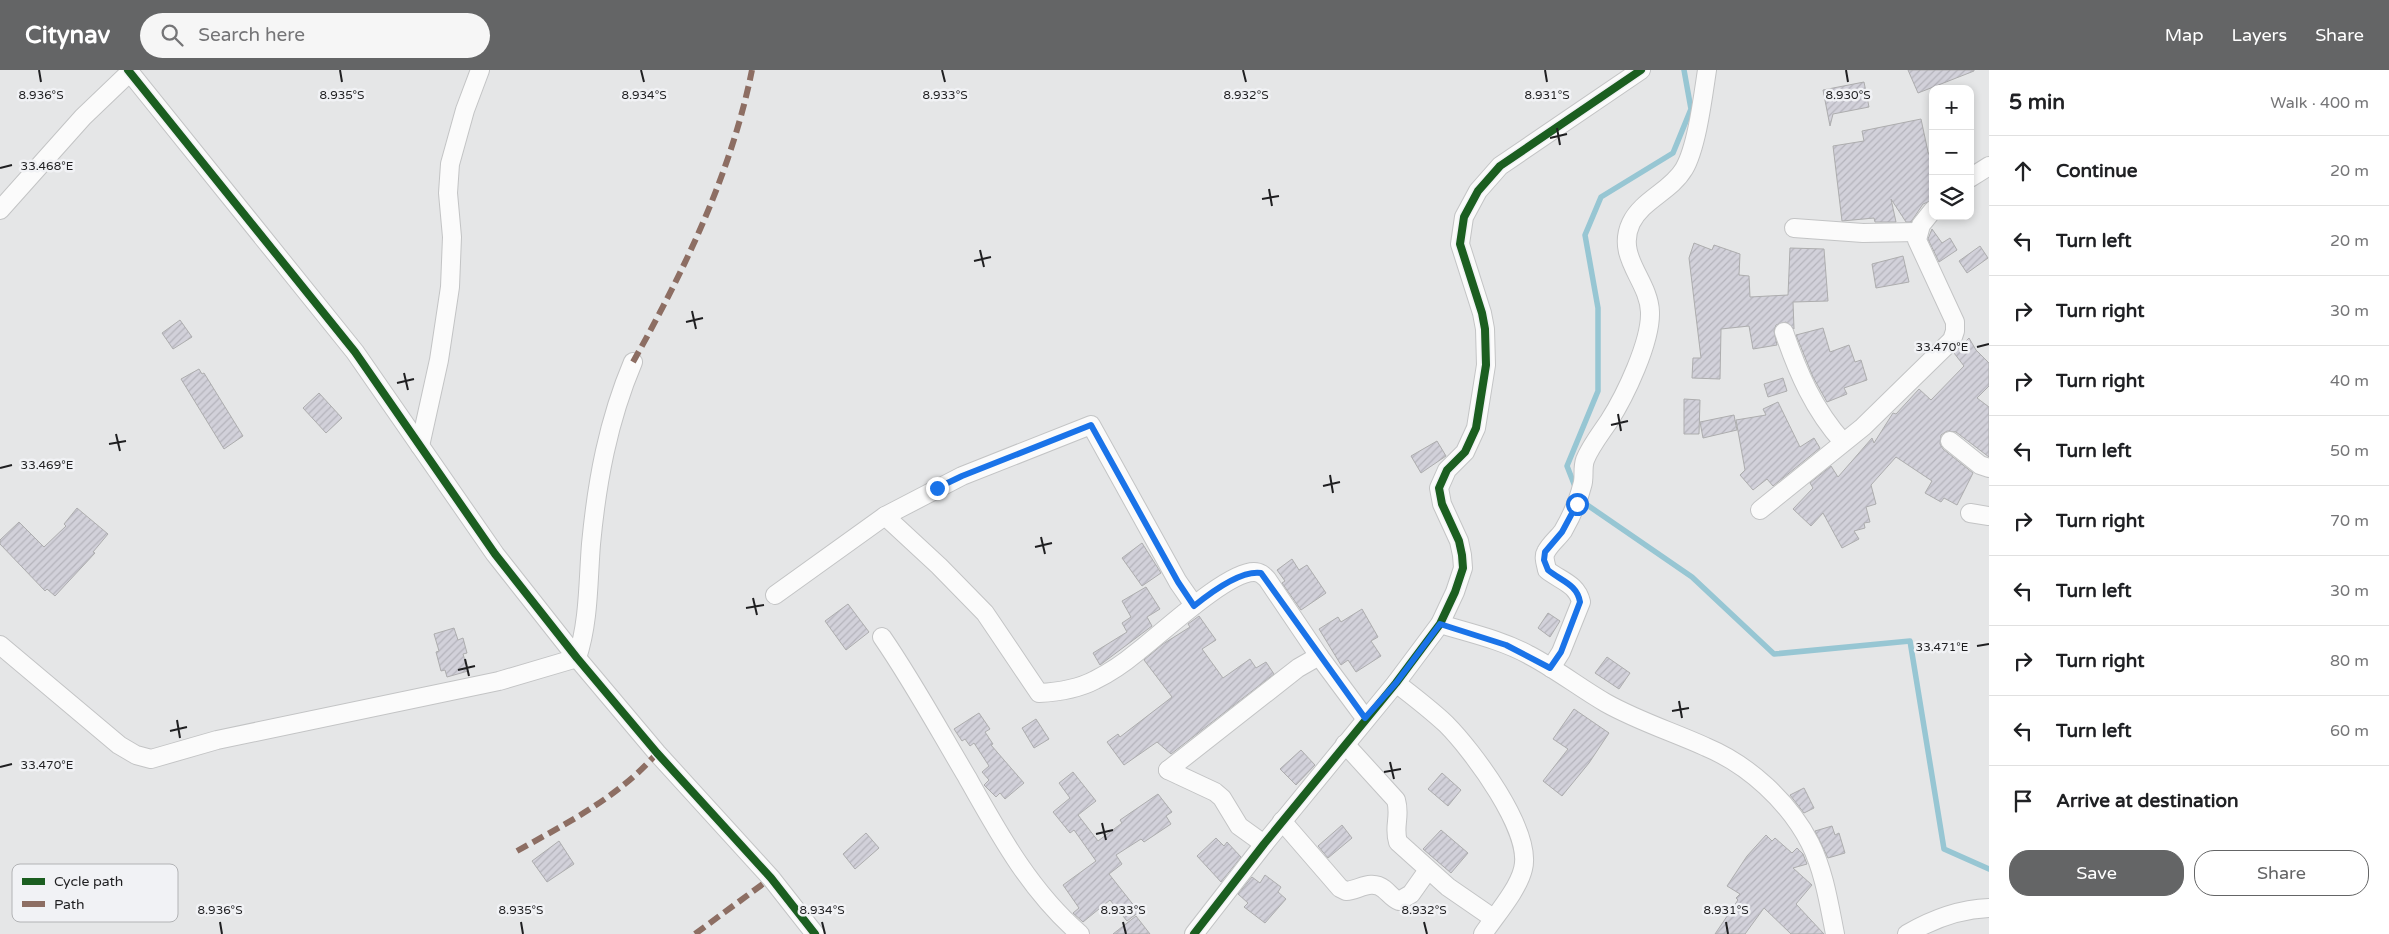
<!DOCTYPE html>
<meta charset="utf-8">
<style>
body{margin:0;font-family:"Varela Round",sans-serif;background:#f6f6f6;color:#202124}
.controls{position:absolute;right:15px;top:15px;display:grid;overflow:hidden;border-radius:10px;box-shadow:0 2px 8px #0003}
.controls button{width:45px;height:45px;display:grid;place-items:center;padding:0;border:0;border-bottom:1px solid #e0e0e0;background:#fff;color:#202124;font:25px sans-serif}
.stop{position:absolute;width:15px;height:15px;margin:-11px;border:4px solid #1a73e8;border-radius:50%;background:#fff}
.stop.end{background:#1a73e8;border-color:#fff;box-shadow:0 1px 5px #0008}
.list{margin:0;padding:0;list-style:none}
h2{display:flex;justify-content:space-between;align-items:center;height:65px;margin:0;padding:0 20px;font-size:21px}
h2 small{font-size:16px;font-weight:400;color:#757577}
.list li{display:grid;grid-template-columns:32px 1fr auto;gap:15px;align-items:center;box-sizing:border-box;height:70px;padding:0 20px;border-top:1px solid #e0e0e0}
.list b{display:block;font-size:19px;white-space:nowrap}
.list em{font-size:16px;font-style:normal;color:#757577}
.actions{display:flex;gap:10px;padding:15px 20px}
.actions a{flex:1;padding:11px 0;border:1px solid #646566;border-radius:20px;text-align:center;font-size:18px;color:#646566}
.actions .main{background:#646566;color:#fff}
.icon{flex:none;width:28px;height:28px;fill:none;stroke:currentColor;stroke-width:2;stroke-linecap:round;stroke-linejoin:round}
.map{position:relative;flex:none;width:1989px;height:864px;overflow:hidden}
header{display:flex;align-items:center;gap:30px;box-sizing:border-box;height:70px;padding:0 25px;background:#646566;color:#fff}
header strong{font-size:24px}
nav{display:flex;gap:28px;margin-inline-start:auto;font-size:18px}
.search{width:350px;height:45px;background:#f6f6f6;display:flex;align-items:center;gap:12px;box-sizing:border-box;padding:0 18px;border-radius:28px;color:#757577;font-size:19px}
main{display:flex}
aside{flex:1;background:#fff}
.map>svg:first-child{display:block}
</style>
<header>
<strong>Citynav</strong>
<div class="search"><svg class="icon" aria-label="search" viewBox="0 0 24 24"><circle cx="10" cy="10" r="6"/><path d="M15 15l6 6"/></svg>Search here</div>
<nav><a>Map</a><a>Layers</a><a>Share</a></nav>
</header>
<main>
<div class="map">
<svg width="1989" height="864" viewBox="0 0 1989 864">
<defs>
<pattern id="building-hatch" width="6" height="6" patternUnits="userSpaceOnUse" patternTransform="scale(1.25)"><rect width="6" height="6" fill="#d2d1da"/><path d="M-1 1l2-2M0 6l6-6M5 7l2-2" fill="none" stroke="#b4b3bb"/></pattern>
</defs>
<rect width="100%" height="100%" fill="#e5e6e7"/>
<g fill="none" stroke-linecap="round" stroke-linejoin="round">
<g stroke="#97c6d3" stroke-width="5.5">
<polyline points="1576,419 1567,396 1598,321 1598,238 1585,165 1601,127 1673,83 1691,39 1684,0"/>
<polyline points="1580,430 1692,507 1774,584 1910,571 1944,779 1989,799"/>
</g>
</g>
<g fill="url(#building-hatch)" stroke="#adadae">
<polygon points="1908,0 1974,0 1974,1 1918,23"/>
<polygon points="1864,12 1869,37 1833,44 1830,56 1823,20"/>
<polygon points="1921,49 1928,82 1933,93 1933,130 1923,134 1911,152 1906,152 1891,129 1896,152 1875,152 1874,148 1842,151 1833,76 1864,71 1862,61"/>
<polygon points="1932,159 1942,173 1950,168 1957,180 1939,192 1928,169"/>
<polygon points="1694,173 1712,180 1714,175 1740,184 1739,205 1749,206 1750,227 1788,225 1790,178 1824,179 1828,231 1793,232 1794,259 1786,252 1776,255 1774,261 1777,275 1753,279 1749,256 1721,259 1720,309 1692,308 1693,288 1701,288 1689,188"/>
<polygon points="1980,176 1988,188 1967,203 1959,191"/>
<polygon points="1903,186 1909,212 1876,218 1872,194"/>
<polygon points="180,250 192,267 173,279 162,263"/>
<polygon points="1823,258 1830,282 1849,275 1855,292 1861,290 1867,310 1844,318 1847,324 1827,332 1813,307 1796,265"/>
<polygon points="1969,268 1976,280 1989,293 1989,316 1977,328 1989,337 1989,387 1956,362 1947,361 1941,365 1940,374 1943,379 1973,403 1957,435 1944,428 1941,432 1925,423 1932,411 1896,387 1871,415 1876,434 1866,437 1870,452 1864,453 1865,458 1854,461 1859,469 1842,478 1823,443 1811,456 1793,439 1813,418 1810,413 1831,396 1838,407 1872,368 1874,373 1893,343 1896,344 1919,319 1931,330 1964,296 1954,283"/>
<polygon points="199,299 202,304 204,303 243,366 224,379 181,309"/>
<polygon points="1783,308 1787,321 1768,327 1764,314"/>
<polygon points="319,323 342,348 326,363 303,338"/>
<polygon points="1684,329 1700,330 1699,364 1684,364"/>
<polygon points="1778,332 1800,377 1814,368 1820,378 1773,416 1767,409 1753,420 1740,405 1745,400 1736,350 1766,345 1763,339"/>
<polygon points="1734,345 1737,360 1703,368 1700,352"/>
<polygon points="1437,371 1446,386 1421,403 1411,386"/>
<polygon points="77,438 108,464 93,482 95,483 55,526 47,519 45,521 0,474 0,470 19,452 44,477 66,456 64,454"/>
<polygon points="1142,473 1161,503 1142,516 1122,488"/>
<polygon points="1292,489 1299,500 1307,495 1326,523 1301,540 1282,513 1285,511 1277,500"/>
<polygon points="1146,517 1160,539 1147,547 1152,556 1100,595 1093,583 1127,562 1122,553 1131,547 1122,531"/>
<polygon points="848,534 869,562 846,580 825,551"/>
<polygon points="1362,539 1378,567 1371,571 1381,586 1356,602 1348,590 1341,595 1319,559 1338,547 1341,552"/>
<polygon points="1548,543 1560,551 1550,567 1538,558"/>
<polygon points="1199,546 1216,570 1202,579 1223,608 1250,589 1256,598 1266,592 1274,604 1171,684 1157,672 1124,695 1107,672 1118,664 1120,667 1172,627 1144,590 1163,574 1190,557 1188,554"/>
<polygon points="454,558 458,570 463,568 467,583 463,584 468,601 447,607 445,600 441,601 436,582 439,581 434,564"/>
<polygon points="1607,587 1630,603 1619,619 1595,603"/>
<polygon points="1574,639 1609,663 1589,693 1562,726 1543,711 1568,679 1553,669"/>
<polygon points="979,643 990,659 985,662 993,674 991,675 1024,713 1005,729 1000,723 996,727 984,715 989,710 982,702 989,696 974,673 970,676 965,669 962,671 954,659"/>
<polygon points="1036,649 1049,669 1034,678 1022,658"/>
<polygon points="1301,680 1315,695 1296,715 1280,699"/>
<polygon points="1073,702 1096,731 1078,745 1098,771 1122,753 1120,750 1158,724 1172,742 1166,746 1171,754 1144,772 1141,769 1116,785 1122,794 1109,804 1139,842 1127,851 1110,830 1083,852 1073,843 1079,838 1063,815 1096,791 1074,760 1070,763 1053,742 1070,728 1059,713"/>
<polygon points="1442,703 1461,720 1448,736 1428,719"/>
<polygon points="1804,718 1814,738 1804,743 1790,725"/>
<polygon points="1342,755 1352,768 1328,788 1318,776"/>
<polygon points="1832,756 1835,765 1839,763 1845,783 1828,788 1815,761"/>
<polygon points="1441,760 1468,783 1451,803 1423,779"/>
<polygon points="866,763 879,778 855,799 843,784"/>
<polygon points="1766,765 1772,771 1775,768 1792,783 1797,778 1803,784 1807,794 1793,798 1812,815 1796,834 1824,864 1791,864 1764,838 1745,864 1715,864 1738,830 1736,828 1740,824 1727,816 1747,786"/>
<polygon points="1216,768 1224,776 1227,772 1241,787 1221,812 1197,786"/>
<polygon points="559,771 574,794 547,812 532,791"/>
<polygon points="1265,805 1281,817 1278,822 1286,829 1265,853 1244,837 1248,833 1238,824 1252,807 1260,813"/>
<polygon points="1136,846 1150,864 1113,864"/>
</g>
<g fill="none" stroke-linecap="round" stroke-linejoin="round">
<g stroke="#c3c4c5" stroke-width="20">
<g id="minor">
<polyline points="128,0 355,282 495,484 577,588 657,683 771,808 815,864"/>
<polyline points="1970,108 1989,96"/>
<polyline points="0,140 83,47 130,2"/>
<polyline points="1794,158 1863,163 1918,162"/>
<path d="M 1784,262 C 1798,303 1814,340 1843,372"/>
<polyline points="1950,371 1980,395 1989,398"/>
<polyline points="420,376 439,290 450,217 452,167 448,123 450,94 465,40 480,0"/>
<polyline points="1760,440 1863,357 1952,270 1955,261 1955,252 1917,170 1921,155 1933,140"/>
<polyline points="1970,443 1989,446"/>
<path d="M 885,446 L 939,496 L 985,543 L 1039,623 C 1058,622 1078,619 1095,610 C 1109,603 1124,593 1136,583 C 1160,565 1226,502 1254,502 C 1260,502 1263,505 1267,509 L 1319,586 L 1365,648"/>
<polyline points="775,525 885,446 962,406 1091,355 1178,512 1194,535"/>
<path d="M 1440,554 C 1470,563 1502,570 1529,585 C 1556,599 1580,618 1606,633 C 1638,651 1673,662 1706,677 C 1749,695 1789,732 1810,773 C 1824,801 1829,834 1835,864"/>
<path d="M 882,567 C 913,612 939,660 967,707 C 999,764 1030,821 1080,864"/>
<path d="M 0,575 L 119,675 L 136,685 L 151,689 L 217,670 L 499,611 L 577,588 C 589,552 588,512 591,474 C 597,411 608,351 633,292"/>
<path d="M 1551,598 L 1561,582 L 1581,532 C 1577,514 1561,511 1547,500 C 1546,494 1543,487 1546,482 C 1550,474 1558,468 1563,461 C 1571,447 1578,432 1582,416 C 1585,408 1582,399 1585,390 C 1590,377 1601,363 1609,351 C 1625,326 1651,272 1650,242 C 1649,210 1615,187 1631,153 C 1642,130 1671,121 1684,99 C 1697,77 1703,26 1707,0"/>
<path d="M 1396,613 C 1413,626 1430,639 1446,654 C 1472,680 1533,761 1523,799 C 1518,820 1495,846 1483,864"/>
<path d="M 1345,674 L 1396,730 C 1401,747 1393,756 1398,772 L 1448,817 L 1493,848"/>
<polyline points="1168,700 1298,598 1319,586"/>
<polyline points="1168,700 1215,722 1222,728 1239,756 1264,774"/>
<path d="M 1282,751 L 1340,818 L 1346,821 C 1359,820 1371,809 1384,819 C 1389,823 1393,829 1399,831 L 1411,824 L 1428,800"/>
<polyline points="1194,864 1264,774 1396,613 1440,554 1455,522 1463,498 1462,485 1459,471 1442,434 1439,418 1447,400 1465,382 1476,358 1486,295 1485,259 1482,243 1460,174 1464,147 1478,121 1500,96 1641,0"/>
<path d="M 1907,864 C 1931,850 1961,839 1989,838"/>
</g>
</g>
<use href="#minor" stroke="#fbfbfb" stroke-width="18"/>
<g stroke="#8d6e63" stroke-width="6" stroke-dasharray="12 6" stroke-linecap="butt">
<path d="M 633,292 C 684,201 731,104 752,0"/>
<path d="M 517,781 C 567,753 619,727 657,683"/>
<polyline points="695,864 771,808"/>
</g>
<g stroke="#f1f2f5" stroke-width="11">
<g id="cycleway">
<polyline points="128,0 355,282 495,484 577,588 657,683 771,808 815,864"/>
<polyline points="1194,864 1264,774 1396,613 1440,554 1455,522 1463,498 1462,485 1459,471 1442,434 1439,418 1447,400 1465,382 1476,358 1486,295 1485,259 1482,243 1460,174 1464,147 1478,121 1500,96 1641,0"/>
</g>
</g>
<use href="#cycleway" stroke="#1b5e20" stroke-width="8"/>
</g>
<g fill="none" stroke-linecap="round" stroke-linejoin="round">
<path stroke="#1a73e8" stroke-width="6" d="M 937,418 L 962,406 L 1091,355 L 1178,512 L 1194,536 C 1210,523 1240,500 1261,503 L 1365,648 L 1396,613 L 1440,554 L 1506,575 L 1550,598 L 1561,582 L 1580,532 C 1577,514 1561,511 1548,500 L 1544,490 L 1545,482 L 1562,462 L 1577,434"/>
</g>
<path fill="none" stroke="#1f1f21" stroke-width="2" d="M 39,0 L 41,12M 340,0 L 342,12M 641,0 L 644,12M 942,0 L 945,12M 1243,0 L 1246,12M 1545,0 L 1547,12M 1846,0 L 1848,12M 1557,58 L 1560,75M 1550,68 L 1567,64M 0,98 L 12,95M 1269,119 L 1272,136M 1262,129 L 1279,126M 980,180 L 984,197M 974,191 L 991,187M 692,241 L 696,259M 686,252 L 703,248M 1977,277 L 1989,274M 404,303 L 408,320M 397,313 L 414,309M 1618,344 L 1621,361M 1611,355 L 1628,351M 116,364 L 120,381M 109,374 L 126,371M 0,398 L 12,395M 1330,405 L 1333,423M 1323,416 L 1340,412M 1041,467 L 1045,484M 1035,477 L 1052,473M 753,528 L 757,545M 746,538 L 764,535M 1977,576 L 1989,574M 465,589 L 469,606M 458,600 L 475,596M 1679,631 L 1682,648M 1672,641 L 1689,638M 177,650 L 180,668M 170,661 L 187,657M 1390,692 L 1394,709M 0,697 L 12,694M 1384,702 L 1401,699M 1102,753 L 1106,770M 1096,764 L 1113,760M 220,852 L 222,864M 521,852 L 523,864M 822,852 L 825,864M 1123,852 L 1126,864M 1424,852 L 1427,864M 1726,852 L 1728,864"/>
<rect x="12" y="794" width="166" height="58" rx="8" fill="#f1f2f5" stroke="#b2b3b5" stroke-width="1"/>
<rect x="22" y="808" width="23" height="7" fill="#1b5e20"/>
<rect x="22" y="831" width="23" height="6" fill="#8d6e63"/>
<g font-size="14" fill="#1f1f21">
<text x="54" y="816">Cycle path</text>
<text x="54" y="839">Path</text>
</g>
<g font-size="12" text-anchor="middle" fill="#1f1f21" stroke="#f1f2f5" stroke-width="5" stroke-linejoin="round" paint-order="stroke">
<text x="41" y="29">8.936°S</text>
<text x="342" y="29">8.935°S</text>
<text x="644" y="29">8.934°S</text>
<text x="945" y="29">8.933°S</text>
<text x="1246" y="29">8.932°S</text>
<text x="1547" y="29">8.931°S</text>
<text x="1848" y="29">8.930°S</text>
<text x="47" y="100">33.468°E</text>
<text x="1942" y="281">33.470°E</text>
<text x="47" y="399">33.469°E</text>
<text x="1942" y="581">33.471°E</text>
<text x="47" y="699">33.470°E</text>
<text x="220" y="844">8.936°S</text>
<text x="521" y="844">8.935°S</text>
<text x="822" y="844">8.934°S</text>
<text x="1123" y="844">8.933°S</text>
<text x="1424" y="844">8.932°S</text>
<text x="1726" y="844">8.931°S</text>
</g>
</svg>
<div class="controls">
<button>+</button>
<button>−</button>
<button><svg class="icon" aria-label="layers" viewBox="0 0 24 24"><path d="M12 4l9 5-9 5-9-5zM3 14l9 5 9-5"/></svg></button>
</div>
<div class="stop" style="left:1577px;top:434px"></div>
<div class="stop end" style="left:937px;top:418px"></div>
</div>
<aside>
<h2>5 min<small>Walk · 400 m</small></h2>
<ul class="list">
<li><svg class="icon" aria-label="ahead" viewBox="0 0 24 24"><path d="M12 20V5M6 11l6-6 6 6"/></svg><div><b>Continue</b></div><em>20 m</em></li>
<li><svg class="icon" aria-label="left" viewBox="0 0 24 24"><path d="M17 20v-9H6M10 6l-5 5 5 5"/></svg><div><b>Turn left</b></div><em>20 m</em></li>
<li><svg class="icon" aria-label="right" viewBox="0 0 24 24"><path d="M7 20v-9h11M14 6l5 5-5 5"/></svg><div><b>Turn right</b></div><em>30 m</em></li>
<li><svg class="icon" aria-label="right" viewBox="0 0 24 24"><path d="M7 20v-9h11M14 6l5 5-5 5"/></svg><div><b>Turn right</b></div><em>40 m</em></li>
<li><svg class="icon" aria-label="left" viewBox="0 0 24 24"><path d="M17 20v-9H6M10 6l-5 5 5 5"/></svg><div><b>Turn left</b></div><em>50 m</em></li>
<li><svg class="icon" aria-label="right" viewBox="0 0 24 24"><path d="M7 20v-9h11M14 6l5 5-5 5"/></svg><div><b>Turn right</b></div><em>70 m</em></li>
<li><svg class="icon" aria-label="left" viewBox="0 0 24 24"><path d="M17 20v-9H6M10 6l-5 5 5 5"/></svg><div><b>Turn left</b></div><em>30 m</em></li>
<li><svg class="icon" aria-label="right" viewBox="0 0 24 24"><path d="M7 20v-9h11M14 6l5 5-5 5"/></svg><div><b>Turn right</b></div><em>80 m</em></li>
<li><svg class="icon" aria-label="left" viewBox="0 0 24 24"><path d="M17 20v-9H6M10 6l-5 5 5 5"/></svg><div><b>Turn left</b></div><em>60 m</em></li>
<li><svg class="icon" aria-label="arrive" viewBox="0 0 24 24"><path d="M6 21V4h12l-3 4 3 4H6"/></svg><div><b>Arrive at destination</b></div></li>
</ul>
<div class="actions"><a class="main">Save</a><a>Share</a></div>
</aside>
</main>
